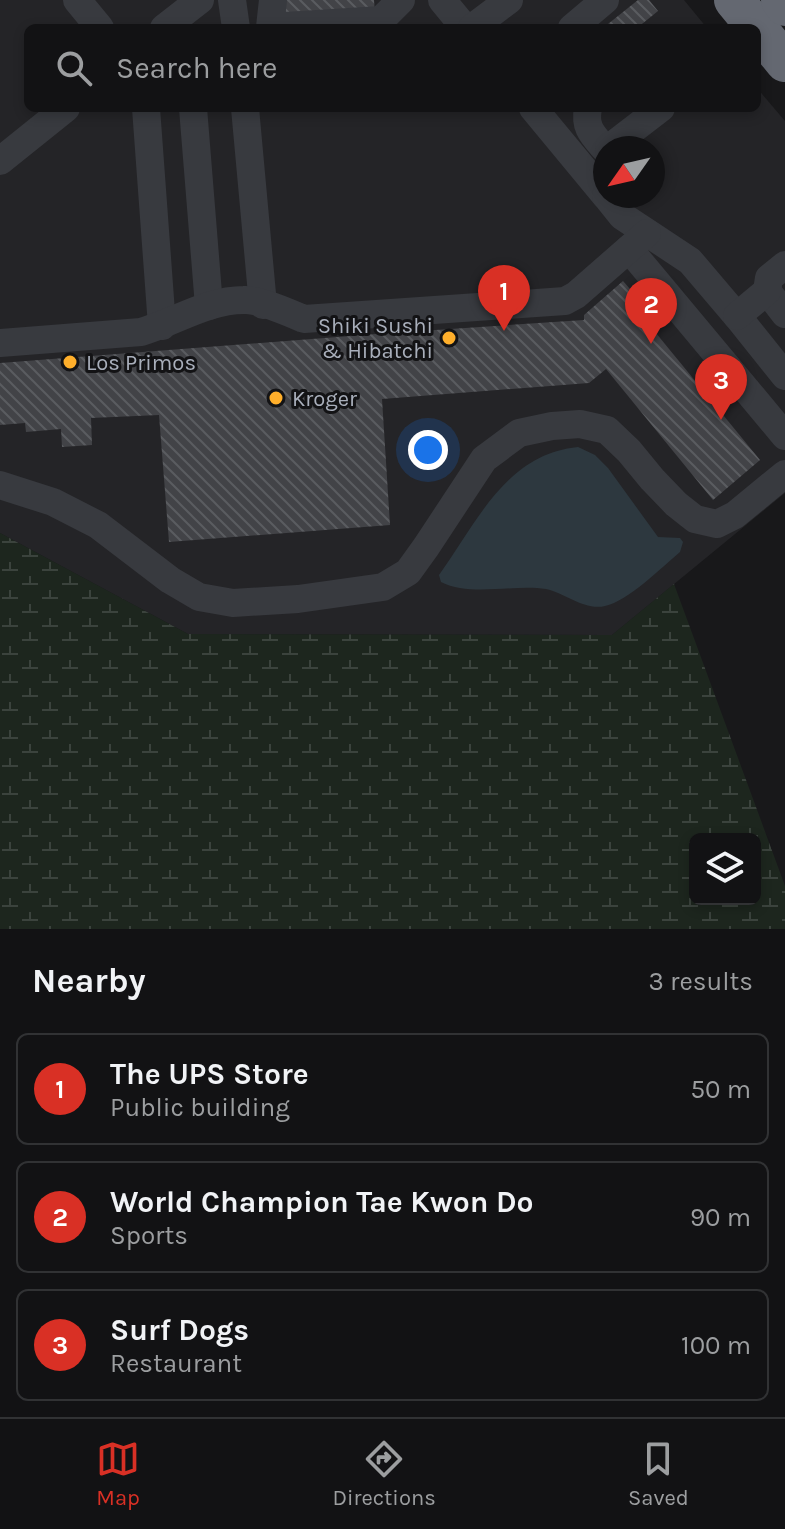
<!DOCTYPE html>
<style>
body{margin:0;font-family:Karla,sans-serif;background:#1b1b1d;color:#f1f3f6}
.controls{position:absolute;right:24px;bottom:24px;display:grid;overflow:hidden;border-radius:12px;box-shadow:0 4px 12px #0003}
.controls button{width:72px;height:72px;display:grid;place-items:center;padding:0;border:0;border-bottom:2px solid #313234;background:#121214;color:#f1f3f6;font:40px sans-serif}
.compass{position:absolute;left:593px;top:136px;width:72px;height:72px;border-radius:50%;background:#121214;box-shadow:0 4px 12px #0003;rotate:236deg}
.you{position:absolute;left:428px;top:450px;width:28px;height:28px;margin:-20px;border:6px solid #fff;border-radius:50%;background:#1a73e8;box-shadow:0 0 0 12px #1a73e833}
.badge{display:grid;place-items:center;width:52px;height:52px;border-radius:50%;background:#d93025;color:#fff;font-size:26px;font-weight:700}
.pin{position:absolute;translate:-50% -66px;filter:drop-shadow(0 2px 4px #0008)}
.pin::after{content:'';position:absolute;top:42px;width:28px;height:24px;background:inherit;clip-path:polygon(0 0,100% 0,50% 100%)}
.list{margin:0;padding:0;list-style:none}
h2{display:flex;justify-content:space-between;align-items:center;height:104px;margin:0;padding:0 32px;font-size:34px}
h2 small{font-size:26px;font-weight:400;color:#9c9ea0}
.list li{display:grid;grid-template-columns:52px 1fr auto;gap:24px;align-items:center;box-sizing:border-box;height:112px;margin:0 16px 16px;padding:0 16px;border:2px solid #313234;border-radius:12px}
.list b{display:block;font-size:30px;white-space:nowrap}
.list p{margin:0;font-size:26px;white-space:nowrap;color:#9c9ea0}
.list em{font-size:26px;font-style:normal;color:#9c9ea0}
.icon{flex:none;width:44px;height:44px;fill:none;stroke:currentColor;stroke-width:2;stroke-linecap:round;stroke-linejoin:round}
.map{position:relative;flex:none;width:785px;height:929px;overflow:hidden}
.search{position:absolute;background:#121214;box-shadow:0 4px 12px #0003;left:24px;right:24px;top:24px;height:88px;display:flex;align-items:center;gap:20px;box-sizing:border-box;padding:0 28px;border-radius:12px;color:#9c9ea0;font-size:30px}
.sheet{height:488px;background:#121214}
nav{display:flex;justify-content:space-around;align-items:center;box-sizing:border-box;height:112px;border-top:2px solid #313234;background:#121214;font-size:22px;color:#9c9ea0}
nav a{display:grid;justify-items:center;gap:4px}
nav .on{color:#d93025}
.map>svg:first-child{display:block}
</style>
<div class="map">
<svg width="785" height="929" viewBox="0 0 785 929">
<defs>
<pattern id="wetland-marsh" width="20" height="14" patternUnits="userSpaceOnUse" patternTransform="scale(2)"><rect width="20" height="14" fill="#1d261e"/><path d="M1 5h8M5 5V1M11 12h8M15 12V8" fill="none" stroke="#3b433d"/></pattern>
<pattern id="building-back-hatch" width="6" height="6" patternUnits="userSpaceOnUse" patternTransform="scale(2)"><rect width="6" height="6" fill="#424347"/><path d="M-1 5l2 2M0 0l6 6M5-1l2 2" fill="none" stroke="#5a5c60"/></pattern>
</defs>
<rect width="100%" height="100%" fill="#18181a"/>
<path fill="#242427" fill-rule="evenodd" d="M 0,0 L 684,0 L 707,28 L 28,28 L 28,108 L 757,108 L 757,88 L 785,121 L 785,493 L 612,635 L 188,634 L 0,533 ZM 605,148 L 653,148 L 653,196 L 605,196 Z"/>
<path fill="url(#wetland-marsh)" fill-rule="evenodd" d="M 0,533 L 188,634 L 612,635 L 674,584 L 785,886 L 785,929 L 0,929 ZM 695,839 L 755,839 L 755,899 L 695,899 Z"/>
<path fill="#2d383f" d="M 578,447 L 595,455 L 608,468 L 658,537 L 680,538 L 683,542 L 680,552 C 661,568 628,601 605,606 C 585,611 565,593 546,589 C 514,584 470,597 441,582 L 439,575 C 477,522 506,454 578,447 Z"/>
<g fill="url(#building-back-hatch)">
<polygon points="284,0 374,0 375,14 285,20"/>
<polygon points="638,0 649,0 658,11 637,28 603,28"/>
<polygon points="623,281 658,321 651,327 760,460 713,500 606,369 589,383 382,399 390,525 169,542 159,415 91,418 92,445 62,447 61,429 26,432 25,423 0,425 0,363 376,334 584,320 584,315"/>
</g>
<g fill="none" stroke-linecap="round" stroke-linejoin="round">
<g stroke="#383a3f" stroke-width="28">
<polyline points="77,0 100,28"/>
<polyline points="232,0 236,28"/>
<polyline points="273,0 270,27 381,20 401,0"/>
<polyline points="442,0 465,28"/>
<polyline points="164,28 200,0"/>
<polyline points="472,28 509,0"/>
<polyline points="572,28 605,0"/>
<polyline points="146,108 162,326"/>
<polyline points="193,108 209,306"/>
<polyline points="245,108 263,305"/>
<polyline points="533,108 605,195"/>
<path d="M 588,108 C 584,128 593,135 605,149"/>
<polyline points="609,148 661,108"/>
<polyline points="0,161 66,108"/>
<polyline points="606,196 622,216 690,261 741,321 785,376"/>
<polyline points="629,249 785,436"/>
<polyline points="767,291 785,314"/>
<polyline points="737,316 767,291 769,278 785,265"/>
<path d="M 0,343 L 141,332 C 175,322 207,300 244,300 C 258,299 290,313 304,319 L 565,301 L 576,295 L 647,233"/>
<polyline points="0,485 53,502 98,525 170,580 199,597 233,603 298,599 383,587 408,572 426,547 484,459 519,433 552,426 580,424 607,430 629,451 652,479 676,504 695,519 717,524 735,515 785,474"/>
</g>
<g stroke="#646871" stroke-width="40">
<polyline points="734,0 785,62"/>
<polyline points="781,0 785,6"/>
</g>
</g>
<g fill="#ffaf2b" stroke="#131315" stroke-width="3">
<circle cx="449" cy="338" r="8"/>
<circle cx="70" cy="362" r="8"/>
<circle cx="276" cy="398" r="8"/>
</g>
<g text-anchor="middle" stroke-width="6" stroke-linejoin="round" paint-order="stroke">
<g font-size="22" fill="#a9afbb" stroke="#131315" text-anchor="start">
<text x="433" y="333" text-anchor="end">Shiki Sushi<tspan x="433" dy="25">&amp; Hibatchi</tspan></text>
<text x="86" y="370">Los Primos</text>
<text x="292" y="406">Kroger</text>
</g>
</g>
</svg>
<div class="controls">
<button><svg class="icon" aria-label="layers" viewBox="0 0 24 24"><path d="M12 4l9 5-9 5-9-5zM3 14l9 5 9-5"/></svg></button>
</div>
<svg class="compass" viewBox="-18 -18 36 36"><path d="M0-13l5 13h-10z" fill="#e53935"/><path d="M0 13l5-13h-10z" fill="#9c9ea0"/></svg>
<div class="you"></div>
<div class="pin badge" style="left:504px;top:331px">1</div>
<div class="pin badge" style="left:651px;top:344px">2</div>
<div class="pin badge" style="left:721px;top:420px">3</div>
<div class="search"><svg class="icon" aria-label="search" viewBox="0 0 24 24"><circle cx="10" cy="10" r="6"/><path d="M15 15l6 6"/></svg>Search here</div>
</div>
<section class="sheet">
<h2>Nearby<small>3 results</small></h2>
<ul class="list">
<li><span class="badge">1</span><div><b>The UPS Store</b><p>Public building</p></div><em>50 m</em></li>
<li><span class="badge">2</span><div><b>World Champion Tae Kwon Do</b><p>Sports</p></div><em>90 m</em></li>
<li><span class="badge">3</span><div><b>Surf Dogs</b><p>Restaurant</p></div><em>100 m</em></li>
</ul>
</section>
<nav>
<a class="on"><svg class="icon" aria-label="map" viewBox="0 0 24 24"><path d="M3 6l6-2 6 2 6-2v14l-6 2-6-2-6 2zM9 4v14M15 6v14"/></svg>Map</a>
<a><svg class="icon" aria-label="directions" viewBox="0 0 24 24"><path d="M12 3l9 9-9 9-9-9zM9 14v-3h6M13 9l2 2-2 2"/></svg>Directions</a>
<a><svg class="icon" aria-label="saved" viewBox="0 0 24 24"><path d="M7 4h10v16l-5-4-5 4z"/></svg>Saved</a>
</nav>
